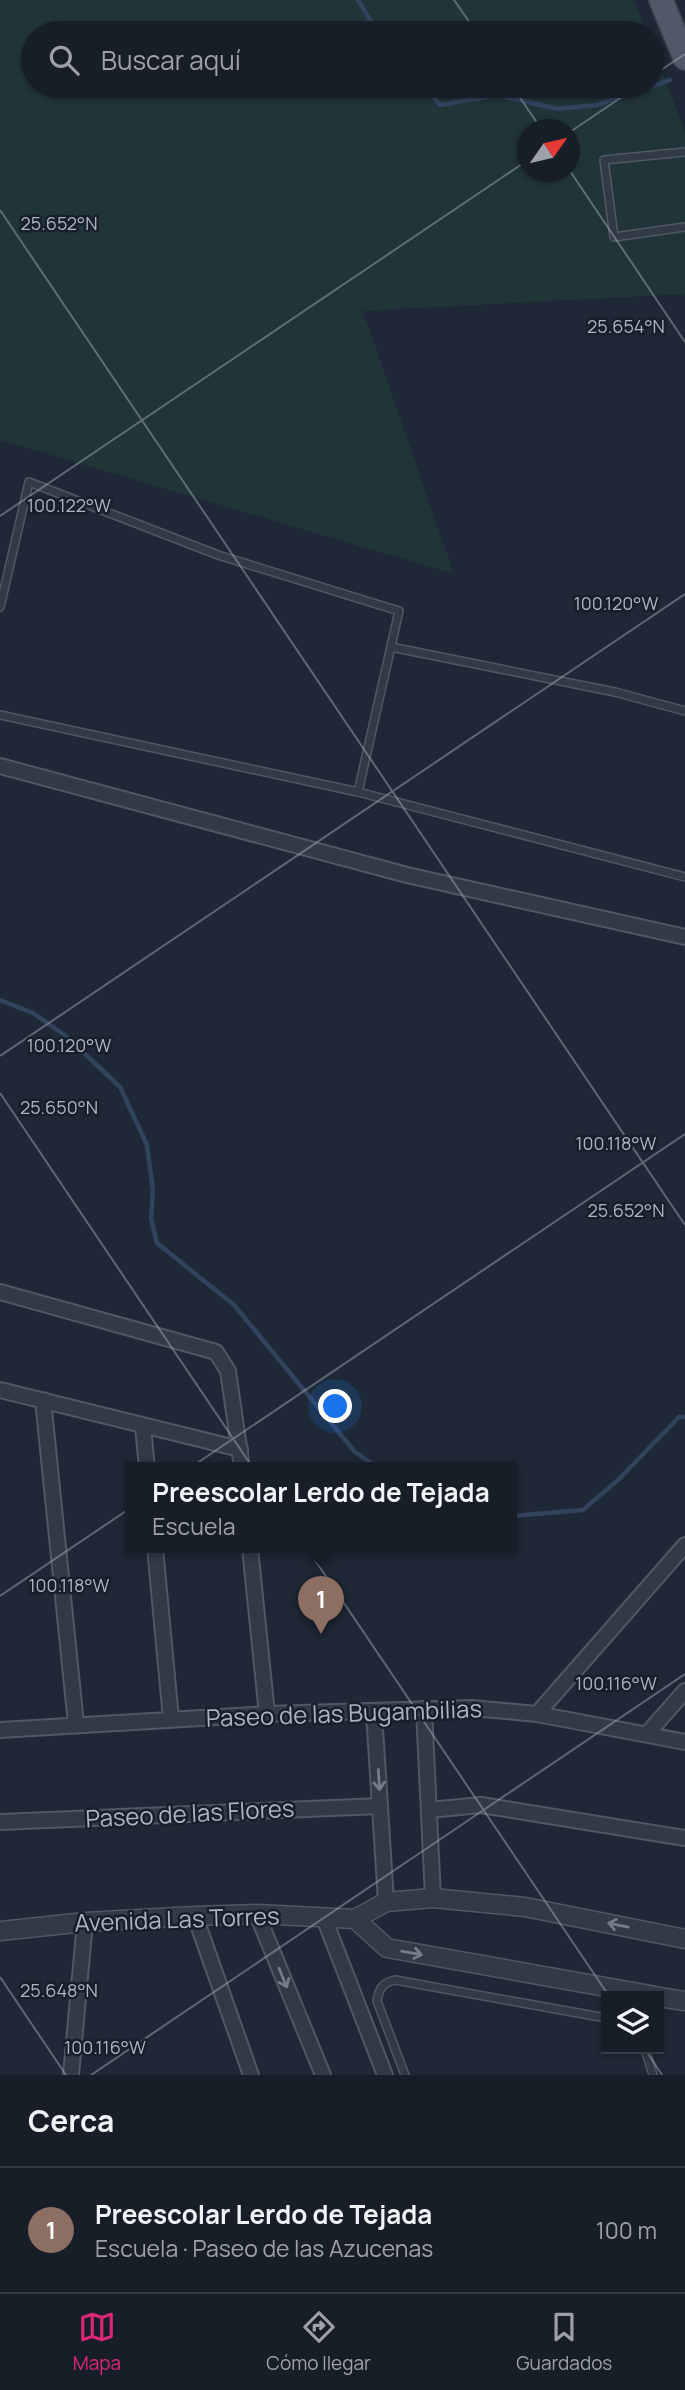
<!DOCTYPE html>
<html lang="es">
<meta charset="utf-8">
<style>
body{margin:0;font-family:Manrope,sans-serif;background:#242b34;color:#f1f3f6}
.controls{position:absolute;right:21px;bottom:21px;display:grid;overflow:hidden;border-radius:0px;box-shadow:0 2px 5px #0004}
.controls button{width:63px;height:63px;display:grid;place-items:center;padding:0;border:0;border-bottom:2px solid #363c45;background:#171e28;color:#f1f3f6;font:35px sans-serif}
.compass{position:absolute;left:517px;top:119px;width:63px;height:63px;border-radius:50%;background:#171e28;box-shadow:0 2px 5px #0004;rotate:56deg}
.you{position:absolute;left:336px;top:1407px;width:24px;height:24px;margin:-18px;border:5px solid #fff;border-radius:50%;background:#1a73e8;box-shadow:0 0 0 10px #1a73e833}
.badge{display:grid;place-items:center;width:46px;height:46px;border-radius:50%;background:#db2777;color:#fff;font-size:23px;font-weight:700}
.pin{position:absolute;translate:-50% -58px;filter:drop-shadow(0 2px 4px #0008)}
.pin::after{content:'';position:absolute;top:37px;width:24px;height:21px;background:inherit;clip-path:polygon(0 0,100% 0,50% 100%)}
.popup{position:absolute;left:125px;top:1462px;width:392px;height:91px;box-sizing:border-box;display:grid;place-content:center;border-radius:0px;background:#171e28;filter:drop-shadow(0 2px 5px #0005);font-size:23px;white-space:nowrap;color:#9ea2a8}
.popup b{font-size:26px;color:#f1f3f6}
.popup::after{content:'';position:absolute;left:50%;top:100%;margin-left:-14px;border:14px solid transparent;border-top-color:#171e28}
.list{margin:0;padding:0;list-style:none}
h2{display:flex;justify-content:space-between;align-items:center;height:91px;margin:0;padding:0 28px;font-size:30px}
h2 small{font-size:23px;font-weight:400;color:#9ea2a8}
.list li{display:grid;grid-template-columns:46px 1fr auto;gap:21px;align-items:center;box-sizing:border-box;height:126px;padding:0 28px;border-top:2px solid #363c45}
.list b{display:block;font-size:26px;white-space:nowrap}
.list p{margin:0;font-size:23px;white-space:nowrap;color:#9ea2a8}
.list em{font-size:23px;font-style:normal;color:#9ea2a8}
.icon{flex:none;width:38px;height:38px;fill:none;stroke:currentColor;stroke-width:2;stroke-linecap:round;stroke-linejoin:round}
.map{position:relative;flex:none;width:685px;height:2075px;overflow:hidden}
.search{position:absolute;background:#171e28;box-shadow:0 2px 5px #0004;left:21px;right:21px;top:21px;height:77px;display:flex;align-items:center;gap:18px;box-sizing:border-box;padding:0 24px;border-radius:38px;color:#9ea2a8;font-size:26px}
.sheet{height:217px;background:#171e28}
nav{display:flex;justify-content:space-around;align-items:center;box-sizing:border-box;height:98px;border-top:2px solid #363c45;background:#171e28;font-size:19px;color:#9ea2a8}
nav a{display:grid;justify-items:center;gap:4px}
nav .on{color:#db2777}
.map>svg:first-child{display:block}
</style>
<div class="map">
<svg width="685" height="2075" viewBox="0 0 685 2075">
<rect width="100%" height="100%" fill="#1f2836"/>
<path fill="#213437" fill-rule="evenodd" d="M 0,0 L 634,0 L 647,33 L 33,33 L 33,86 L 652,86 L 652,46 L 685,131 L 685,294 L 363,311 L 454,574 L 0,440 ZM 528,130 L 570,130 L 570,172 L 528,172 Z"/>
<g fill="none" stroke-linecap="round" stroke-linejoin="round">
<g stroke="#32435e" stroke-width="4.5">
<polyline points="358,0 378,33"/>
<polyline points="424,86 440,105 497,95 558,109 597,105 670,80"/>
<polyline points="0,1000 33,1013 66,1036 120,1087 147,1145 153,1190 151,1219 157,1243 234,1305 355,1452 379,1468"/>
<polyline points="512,1516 583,1510 619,1479 679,1417 685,1417"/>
</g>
<g stroke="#505765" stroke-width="10">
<g id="service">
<polyline points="685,152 604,160 614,237 685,227"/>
<polyline points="0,607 29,482 218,555 399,611 358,792"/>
<polyline points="391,647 615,692 685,711"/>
<polyline points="0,715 358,792 685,877"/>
<polyline points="645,2049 653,2075"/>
<path d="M 405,2075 L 377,2001 C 379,1989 382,1983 395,1980 L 606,2018"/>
</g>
</g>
<g stroke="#505765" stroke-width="18">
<g id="minor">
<polyline points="0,766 407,875 685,937"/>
<polyline points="0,1292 216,1352 228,1371 242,1468"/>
<polyline points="0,1390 240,1449"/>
<polyline points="43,1400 76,1724"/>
<polyline points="143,1427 147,1468"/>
<polyline points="155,1548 171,1719"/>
<polyline points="250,1548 267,1714"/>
<polyline points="424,1709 433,1898"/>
<polyline points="374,1712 386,1902"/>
<polyline points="537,1714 685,1545"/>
<polyline points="0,1730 267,1714 472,1708 537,1714 685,1742"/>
<polyline points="647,1734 685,1691"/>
<polyline points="429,1810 481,1805 685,1838"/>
<polyline points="0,1822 380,1806"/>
<polyline points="257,1914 323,2075"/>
<polyline points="195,1916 251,2075"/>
<polyline points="324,1918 385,2075"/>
<polyline points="71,2075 85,1922"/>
</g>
</g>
<g stroke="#505765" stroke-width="21">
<g id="tertiary">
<polyline points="355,1919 387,1948 656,1996"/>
<polyline points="0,1931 85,1922 195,1916 257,1914 355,1919 386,1902 433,1898 525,1907 685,1939"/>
<polyline points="659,1997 685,2001"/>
</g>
</g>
<g stroke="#3c4350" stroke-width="26">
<polyline id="primary" points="661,0 685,58"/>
</g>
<use href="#service" stroke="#323a46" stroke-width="7"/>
<use href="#minor" stroke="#323a46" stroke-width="14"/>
<use href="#tertiary" stroke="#323a46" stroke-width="18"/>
<use href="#primary" stroke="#505967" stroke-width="23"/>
</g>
<defs><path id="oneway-shaft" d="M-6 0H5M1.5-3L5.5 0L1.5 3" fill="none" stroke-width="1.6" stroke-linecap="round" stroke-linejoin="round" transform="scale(1.75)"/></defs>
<g stroke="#757d8b">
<use href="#oneway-shaft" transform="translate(379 1780) rotate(86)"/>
<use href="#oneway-shaft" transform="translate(618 1925) rotate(-169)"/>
<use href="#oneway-shaft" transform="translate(412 1953) rotate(10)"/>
<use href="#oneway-shaft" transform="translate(283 1978) rotate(68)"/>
</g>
<path fill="none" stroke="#acb4c4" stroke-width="2" stroke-opacity="0.45" d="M 454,0 L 477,33M 652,76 L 685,54M 512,86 L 542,130M 570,132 L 638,86M 570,171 L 685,342M 0,210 L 685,1225M 0,516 L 528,160M 0,1056 L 685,594M 0,1093 L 609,1996M 0,1596 L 685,1134M 0,1977 L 66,2075M 645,2049 L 662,2075M 91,2075 L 685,1674"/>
<g text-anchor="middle" stroke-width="5" stroke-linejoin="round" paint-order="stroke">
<g font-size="24" fill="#acb4c4" stroke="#181f2b">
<text transform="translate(344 1714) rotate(-2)" y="8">Paseo de las Bugambilias</text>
<text transform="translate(190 1814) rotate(-3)" y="8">Paseo de las Flores</text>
<text transform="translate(177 1920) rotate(-2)" y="8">Avenida Las Torres</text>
</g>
</g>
<g font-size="18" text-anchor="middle" fill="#acb4c4" stroke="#181f2b" stroke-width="5" stroke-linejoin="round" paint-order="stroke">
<text x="59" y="230">25.652°N</text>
<text x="626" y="333">25.654°N</text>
<text x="69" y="512">100.122°W</text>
<text x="616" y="610">100.120°W</text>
<text x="69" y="1052">100.120°W</text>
<text x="59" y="1114">25.650°N</text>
<text x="616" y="1150">100.118°W</text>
<text x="626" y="1217">25.652°N</text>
<text x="69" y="1592">100.118°W</text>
<text x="616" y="1690">100.116°W</text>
<text x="59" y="1997">25.648°N</text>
<text x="105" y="2054">100.116°W</text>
</g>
</svg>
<div class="controls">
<button><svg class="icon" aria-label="layers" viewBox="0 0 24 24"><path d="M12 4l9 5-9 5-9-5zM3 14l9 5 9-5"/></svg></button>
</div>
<svg class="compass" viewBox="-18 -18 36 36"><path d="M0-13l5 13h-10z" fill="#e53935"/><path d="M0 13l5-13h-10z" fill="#9ea2a8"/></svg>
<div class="you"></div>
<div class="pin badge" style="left:321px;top:1634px;background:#8d6e63">1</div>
<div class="popup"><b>Preescolar Lerdo de Tejada</b>Escuela</div>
<div class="search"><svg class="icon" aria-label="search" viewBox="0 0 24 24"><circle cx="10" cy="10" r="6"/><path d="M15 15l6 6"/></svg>Buscar aquí</div>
</div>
<section class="sheet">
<h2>Cerca<small></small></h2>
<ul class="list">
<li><span class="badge" style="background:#8d6e63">1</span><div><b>Preescolar Lerdo de Tejada</b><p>Escuela · Paseo de las Azucenas</p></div><em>100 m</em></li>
</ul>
</section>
<nav>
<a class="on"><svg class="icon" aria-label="map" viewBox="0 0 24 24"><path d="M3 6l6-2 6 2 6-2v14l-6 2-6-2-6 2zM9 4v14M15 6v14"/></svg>Mapa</a>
<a><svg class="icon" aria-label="directions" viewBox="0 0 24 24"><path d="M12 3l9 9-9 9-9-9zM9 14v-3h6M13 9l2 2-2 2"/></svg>Cómo llegar</a>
<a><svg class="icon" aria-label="saved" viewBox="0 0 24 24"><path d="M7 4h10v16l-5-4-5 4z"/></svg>Guardados</a>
</nav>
